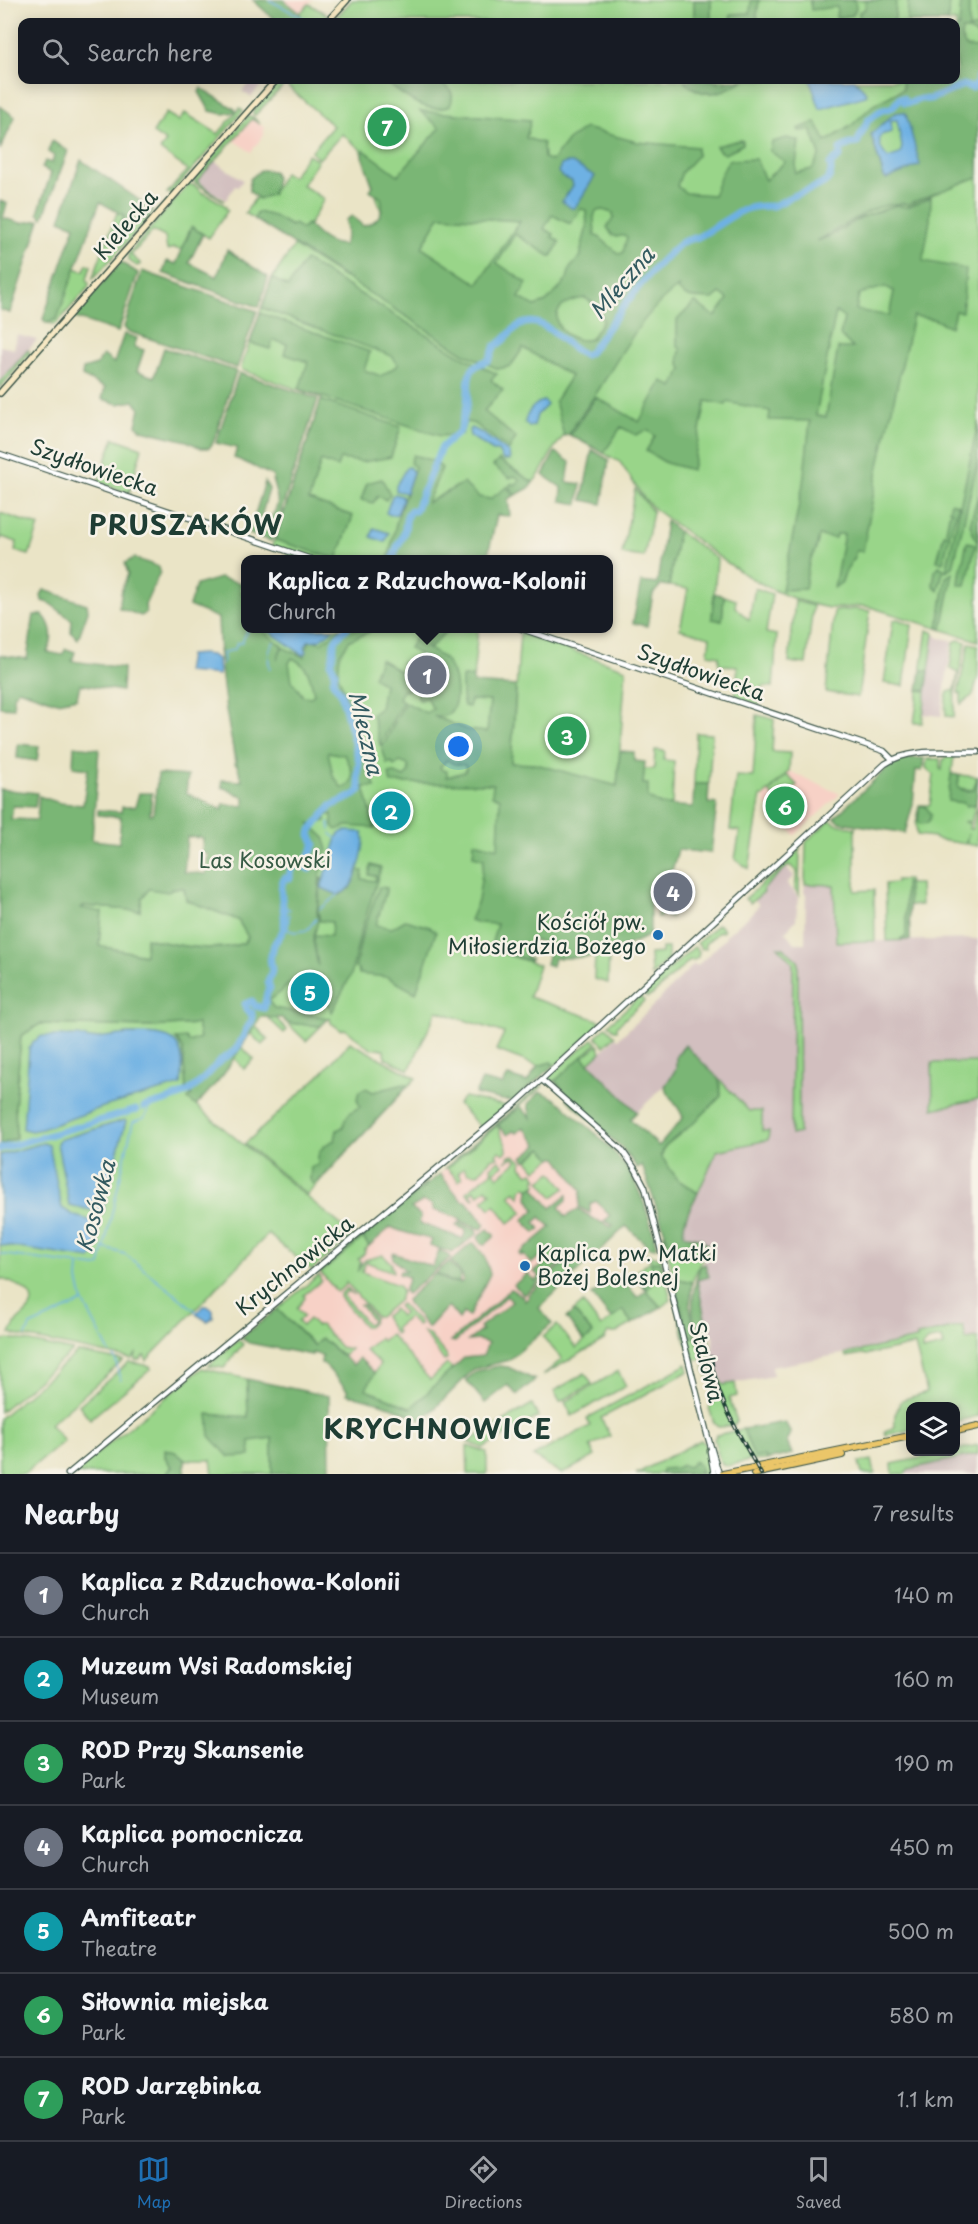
<!DOCTYPE html>
<meta charset="utf-8">
<style>
body{margin:0;font-family:"Playpen Sans",sans-serif;background:#20242c;color:#f1f3f6}
.controls{position:absolute;right:18px;bottom:18px;display:grid;overflow:hidden;border-radius:12px;box-shadow:0 3px 15px #0003}
.controls button{width:54px;height:54px;display:grid;place-items:center;padding:0;border:0;border-bottom:2px solid #363941;background:#171b24;color:#f1f3f6;font:30px sans-serif}
.you{position:absolute;left:459px;top:747px;width:21px;height:21px;margin:-15px;border:4px solid #fff;border-radius:50%;background:#1a73e8;box-shadow:0 0 0 9px #1a73e833}
.badge{display:grid;place-items:center;width:39px;height:39px;border-radius:50%;background:#1f6fb2;color:#fff;font-size:20px;font-weight:700}
.pin{position:absolute;translate:-50% -50%;border:3px solid #fff;box-shadow:0 2px 6px #0006}
.popup{position:absolute;left:241px;top:555px;width:372px;height:78px;box-sizing:border-box;display:grid;place-content:center;border-radius:12px;background:#171b24;filter:drop-shadow(0 2px 4px #0005);font-size:20px;white-space:nowrap;color:#9ea1a6}
.popup b{font-size:22px;color:#f1f3f6}
.popup::after{content:'';position:absolute;left:50%;top:100%;margin-left:-12px;border:12px solid transparent;border-top-color:#171b24}
.list{margin:0;padding:0;list-style:none}
h2{display:flex;justify-content:space-between;align-items:center;height:78px;margin:0;padding:0 24px;font-size:26px}
h2 small{font-size:20px;font-weight:400;color:#9ea1a6}
.list li{display:grid;grid-template-columns:39px 1fr auto;gap:18px;align-items:center;box-sizing:border-box;height:84px;padding:0 24px;border-top:2px solid #363941}
.list b{display:block;font-size:22px;white-space:nowrap}
.list p{margin:0;font-size:20px;white-space:nowrap;color:#9ea1a6}
.list em{font-size:20px;font-style:normal;color:#9ea1a6}
.icon{flex:none;width:33px;height:33px;fill:none;stroke:currentColor;stroke-width:2;stroke-linecap:round;stroke-linejoin:round}
.map{position:relative;flex:none;width:978px;height:1474px;overflow:hidden}
.search{position:absolute;background:#171b24;box-shadow:0 3px 15px #0003;left:18px;right:18px;top:18px;height:66px;display:flex;align-items:center;gap:15px;box-sizing:border-box;padding:0 21px;border-radius:12px;color:#9ea1a6;font-size:22px}
.sheet{height:666px;background:#171b24}
nav{display:flex;justify-content:space-around;align-items:center;box-sizing:border-box;height:84px;border-top:2px solid #363941;background:#171b24;font-size:16px;color:#9ea1a6}
nav a{display:grid;justify-items:center;gap:3px}
nav .on{color:#1f6fb2}
.map>svg:first-child{display:block}
</style>
<div class="map">
<svg width="978" height="1474" viewBox="0 0 978 1474">
<rect width="100%" height="100%" fill="#f7f3e8"/>
<filter id="ink" filterUnits="userSpaceOnUse"><feTurbulence type="fractalNoise" baseFrequency=".0167" numOctaves="2"/><feDisplacementMap in="SourceGraphic" scale="12" xChannelSelector="R" yChannelSelector="G"/><feConvolveMatrix kernelMatrix="1 2 1 2 8 2 1 2 1" color-interpolation-filters="sRGB"/></filter>
<filter id="wash" filterUnits="userSpaceOnUse"><feTurbulence type="fractalNoise" baseFrequency=".008" numOctaves="4" result="noise"/><feDisplacementMap in="SourceGraphic" scale="24" xChannelSelector="R" yChannelSelector="G"/><feGaussianBlur stdDeviation="1.35" result="paint"/><feColorMatrix in="noise" values="0 0 0 0 0 0 0 0 0 0 0 0 0 0 0 0 0 1.4 0 .05"/><feComposite in="paint" operator="in"/></filter>
<g filter="url(#wash)">
<rect width="100%" height="100%" fill="#eae4c6"/>
<g fill="#f7d1c6">
<polygon points="275,0 312,0 300,13"/>
<polygon points="252,119 265,128 263,132 265,133 251,152 233,140"/>
<polygon points="789,771 840,794 795,835 764,802 764,796"/>
<polygon points="521,1107 627,1226 474,1369 464,1359 411,1408 409,1414 381,1403 347,1394 348,1391 324,1364 321,1363 322,1355 312,1353 312,1355 249,1343 241,1338"/>
</g>
<g fill="#d2bfbf">
<polygon points="252,80 266,80 251,97 242,91"/>
<polygon points="214,161 243,180 238,187 235,186 226,200 197,182"/>
<polygon points="17,335 37,340 0,382 0,346 14,349"/>
<polygon points="934,634 939,638 952,640 941,716 923,714"/>
<polygon points="787,868 794,876 787,883 798,897 796,920 785,932 795,943 805,943 806,894 804,892 805,884 834,884 837,942 978,939 978,1062 932,1063 933,1108 978,1099 978,1338 966,1340 962,1327 917,1336 917,1339 897,1344 772,1367 773,1376 723,1385 712,1358 713,1336 708,1336 697,1280 708,1277 705,1265 702,1265 708,1254 677,1237 716,1151 768,1140 749,1111 696,1056 637,1112 589,1063 616,1037 618,1039 648,1011 694,964 697,966 726,938 725,936 748,917 759,905 753,898"/>
<polygon points="978,1454 978,1474 905,1474 908,1469"/>
</g>
<g fill="#99d589" stroke="#5c895e" stroke-width="1.5" fill-rule="evenodd">
<path d="M 352,0 L 810,0 L 810,4 L 836,0 L 978,0 L 978,641 L 870,607 C 856,604 843,610 829,608 C 757,595 711,549 654,509 L 643,497 L 620,462 L 566,433 L 555,447 L 539,475 L 529,488 L 482,511 L 433,559 L 285,559 L 289,552 L 272,546 L 322,398 L 242,370 L 241,368 L 271,280 L 294,246 L 344,278 L 382,213 L 360,149 L 342,134 L 319,159 L 311,152 L 333,126 L 285,84 L 255,115 L 253,114 L 253,111 L 281,80 L 956,80 L 956,22 L 332,22 Z"/>
<path d="M 309,4 L 326,14 L 327,17 L 321,22 C 312,22 300,25 300,13 Z"/>
<polygon points="240,108 243,111 171,194 167,193 188,170 160,150 166,142 153,133 166,113 179,121 185,113 218,134"/>
<polygon points="248,116 253,117 260,124 252,119 197,181 224,201 194,182 194,179"/>
<path d="M 308,154 L 318,161 L 302,185 L 324,199 L 309,225 L 307,224 L 302,229 C 286,225 276,216 258,212 L 254,219 L 245,213 L 256,197 L 259,199 L 275,189 L 284,173 L 292,177 Z"/>
<polygon points="189,184 195,186 204,194 205,193 226,206 225,208 228,210 209,238 191,227 190,229 181,250 174,248 167,250 165,237 153,231 131,255 141,264 137,266 128,260 128,254"/>
<polygon points="117,213 125,216 109,240 140,219 148,219 92,280"/>
<polygon points="87,264 91,266 87,279 89,284 88,288 56,324 46,323 57,319 74,268 84,271"/>
<polygon points="28,350 30,353 0,388 0,382"/>
<polygon points="114,438 142,448 129,493 98,483"/>
<polygon points="635,489 653,512 644,557 622,554"/>
<polygon points="0,513 39,526 29,555 15,551 17,542 2,537 0,540"/>
<polygon points="678,531 717,559 712,619 722,620 724,596 736,600 735,607 749,620 755,588 772,594 766,633 777,635 773,687 763,686 760,705 735,698 738,666 719,665 719,656 708,654 710,637 680,629 688,589 669,586"/>
<polygon points="795,601 813,606 806,664 789,662"/>
<polygon points="856,609 870,611 858,697 826,692 834,611"/>
<polygon points="897,619 912,625 904,686 884,683 893,621"/>
<polygon points="246,628 478,629 471,699 490,701 500,765 503,908 490,949 539,965 529,997 601,1021 598,1024 599,1026 555,1066 551,1062 538,1066 496,1050 504,1033 437,1011 409,1070 385,1058 384,1050 379,1048 371,1049 345,1029 341,1030 331,1023 330,1018 324,1022 275,1017 287,1030 284,1033 267,1017 273,1017 194,1007 250,944 290,820 235,764 219,650 233,643"/>
<polygon points="927,630 933,632 934,634 922,723 914,723"/>
<polygon points="520,633 626,669 617,786 567,773 511,763"/>
<path d="M 958,640 L 966,642 L 955,692 L 954,717 L 946,716 C 945,708 945,699 948,692 L 955,690 L 958,673 L 950,668 L 954,642 Z"/>
<polygon points="969,643 978,645 978,676 973,695 961,704 961,694 958,693"/>
<polygon points="757,715 774,719 772,752 790,753 789,771 764,796 761,796 749,869 735,859 740,831 730,830 736,776 753,777"/>
<polygon points="696,733 712,734 709,784 694,784"/>
<polygon points="655,750 665,751 664,760 674,761 672,805 662,805 647,798 643,784 644,769 654,769"/>
<polygon points="954,756 948,800 965,803 967,806 976,804 971,822 965,821 964,822 970,824 969,829 972,829 978,806 978,846 966,844 968,834 965,844 935,839 934,837 917,835 916,825 919,805 930,805 934,775 926,768 927,759 940,759 940,769 942,770 943,760 947,757"/>
<polygon points="787,775 797,785 778,802 769,792"/>
<polygon points="959,775 978,777 973,790 958,788"/>
<polygon points="830,820 836,824 855,828 855,891 874,890 875,941 836,942 834,885 805,884 806,842"/>
<polygon points="800,848 799,896 795,888 797,871 789,865 763,889 764,892 750,903 745,899 765,881 776,874"/>
<polygon points="896,880 908,880 909,884 920,884 921,905 909,906 910,940 887,941 885,884 896,883"/>
<rect x="650" y="884" width="31" height="14"/>
<path d="M 185,888 L 186,900 L 238,920 L 248,937 L 244,943 C 214,953 177,946 146,938 L 146,955 L 99,946 L 81,908 L 85,906 L 140,911 L 142,898 L 149,889 Z"/>
<polygon points="659,901 671,901 671,917 667,917 667,911 662,911 661,917 657,917"/>
<polygon points="718,924 724,930 722,932 720,931 705,944 706,948 702,949 697,943"/>
<polygon points="694,947 699,951 698,957 694,960 690,960 652,995 647,997 643,993"/>
<polygon points="778,947 784,948 798,961 799,1133 791,1135 793,963"/>
<polygon points="662,948 668,948 668,959 651,976 650,954 662,953"/>
<polygon points="609,952 608,983 594,979 595,956"/>
<polygon points="640,996 644,1001 617,1026 617,1030 614,1030 609,1024"/>
<polygon points="287,1023 321,1026 306,1041"/>
<path d="M 40,1024 L 149,1027 L 198,1024 L 201,1038 L 189,1042 L 176,1039 L 183,1049 L 186,1089 L 192,1095 L 188,1099 L 353,1235 L 312,1270 L 268,1234 L 146,1361 L 145,1356 L 143,1356 L 140,1360 L 135,1360 L 136,1354 L 132,1359 L 10,1334 C 13,1329 14,1324 18,1320 C 22,1316 29,1312 31,1306 C 37,1290 9,1282 0,1278 L 0,1145 L 16,1138 L 15,1107 L 21,1036 Z"/>
<polygon points="255,1026 268,1039 262,1045 250,1033"/>
<polygon points="606,1027 615,1036 604,1046 596,1036"/>
<polygon points="593,1039 597,1043 555,1081 548,1082 549,1076"/>
<polygon points="350,1042 416,1078 307,1195 245,1144 319,1076"/>
<polygon points="598,1045 601,1052 589,1063 583,1057"/>
<polygon points="241,1047 254,1059 244,1069 233,1057"/>
<polygon points="978,1062 978,1099 933,1109 932,1063"/>
<polygon points="719,1079 749,1111 762,1111 762,1131 769,1131 768,1140 717,1151 698,1193 678,1180 661,1157 665,1146 695,1122 721,1096"/>
<polygon points="543,1086 444,1169 538,1087"/>
<polygon points="464,1097 507,1106 482,1129 458,1104"/>
<path d="M 498,1125 C 499,1137 507,1140 507,1151 L 503,1154 L 500,1151 L 496,1154 L 498,1157 L 491,1159 L 478,1174 L 468,1173 L 464,1167 L 458,1173 L 462,1178 L 459,1181 L 447,1168 Z"/>
<polygon points="543,1148 552,1158 536,1170 528,1160"/>
<polygon points="514,1155 522,1161 521,1166 528,1174 533,1172 538,1179 535,1181 537,1184 529,1189 526,1186 521,1190 520,1197 515,1191 510,1195 523,1212 509,1223 495,1205 490,1209 483,1200 491,1193 486,1188 478,1195 474,1190 470,1193 474,1198 473,1199 466,1192 492,1172 491,1167 499,1160 503,1165 494,1172 498,1177 517,1161 513,1157 505,1162 509,1158 508,1156"/>
<polygon points="552,1172 565,1188 553,1197 540,1181"/>
<polygon points="426,1182 427,1183 320,1272 321,1269"/>
<polygon points="663,1233 668,1241 702,1250 706,1244 711,1245 702,1259 692,1282 674,1278"/>
<polygon points="363,1238 369,1246 364,1251 365,1253 358,1259 361,1262 357,1272 365,1260 383,1255 392,1264 390,1267 393,1268 393,1272 366,1262 362,1272 398,1285 402,1291 399,1300 379,1317 376,1317 346,1282 346,1285 337,1292 321,1273"/>
<polygon points="645,1253 661,1258 671,1300 661,1307 633,1275 651,1260 647,1255 642,1255"/>
<polygon points="319,1275 321,1281 304,1295 305,1298 297,1308 304,1316 298,1321 302,1326 309,1319 316,1326 321,1325 340,1347 350,1349 344,1356 321,1338 315,1346 277,1309"/>
<polygon points="347,1288 354,1295 348,1291 343,1295 367,1324 370,1323 372,1320 360,1305 363,1305 374,1318 373,1322 368,1327 364,1326 340,1297 340,1294"/>
<polygon points="583,1303 601,1327 623,1310 632,1324 616,1333 608,1333 604,1340 543,1375 562,1359 543,1337 557,1325 576,1348 593,1334 574,1311"/>
<polygon points="401,1304 420,1324 417,1326 408,1317 395,1329 397,1332 395,1334 384,1317 394,1309 400,1316 404,1313 398,1306"/>
<path d="M 963,1326 L 966,1340 L 978,1338 L 978,1416 L 956,1421 L 956,1406 L 910,1406 L 910,1430 L 886,1435 L 885,1431 L 895,1427 L 895,1415 L 902,1400 L 927,1392 L 915,1345 L 866,1355 L 863,1354 L 846,1357 L 845,1354 L 917,1339 L 917,1336 ZM 942,1338 L 944,1346 L 922,1351 L 922,1346 L 929,1340 Z"/>
<polygon points="423,1332 428,1334 446,1355 447,1359 444,1361"/>
<polygon points="390,1334 430,1380 447,1364 453,1369 411,1408 365,1389 380,1364 365,1350 379,1338 382,1341"/>
<polygon points="687,1335 689,1338 696,1336 699,1344 704,1343 709,1338 712,1358 694,1360 690,1345 694,1362 692,1360 684,1336"/>
<polygon points="16,1339 73,1351 0,1412 0,1340"/>
<polygon points="238,1340 243,1344 224,1368 208,1366"/>
<polygon points="78,1352 123,1361 50,1424 64,1441 24,1474 0,1474 0,1418"/>
<polygon points="129,1362 150,1366 151,1369 90,1419 79,1405"/>
<polygon points="687,1364 689,1371 601,1418 610,1436 590,1446 595,1456 562,1474 533,1456 590,1426 587,1418"/>
<polygon points="704,1367 715,1372 723,1385 735,1383 737,1396 729,1398 737,1421 733,1426 718,1427 714,1423 709,1408 714,1401 716,1393"/>
<polygon points="202,1368 247,1379 248,1417 208,1415 250,1440 272,1438 272,1474 213,1474 211,1460 185,1460 175,1452 165,1457 172,1468 166,1474 72,1474"/>
<polygon points="618,1371 626,1386 572,1416 565,1402"/>
<polygon points="585,1373 592,1384 560,1402 554,1391"/>
<polygon points="532,1404 538,1417 483,1448 468,1442"/>
<polygon points="743,1429 754,1457 765,1456 766,1460 749,1461 726,1466 720,1462 714,1439 717,1435"/>
<path d="M 701,1440 C 709,1446 714,1463 709,1474 L 636,1474 Z"/>
<polygon points="978,1445 978,1454 909,1469 905,1474 893,1474 892,1464 947,1452 956,1452 956,1450"/>
<polygon points="467,1446 487,1452 487,1474 468,1474"/>
<polygon points="872,1460 875,1474 862,1474 859,1462"/>
</g>
<g fill="#7ab675" stroke="#4c7a54" stroke-width="1.5" fill-rule="evenodd">
<polygon points="253,0 284,0 300,13 302,20 300,22 277,22"/>
<rect x="694" y="0" width="17" height="22"/>
<polygon points="751,0 759,0 757,17 760,22 730,22 731,14 750,13"/>
<polygon points="810,0 855,0 856,8 853,15 836,18 837,7 811,10"/>
<polygon points="869,0 896,0 895,19 891,22 860,22 859,12 865,9 866,1"/>
<polygon points="908,0 949,0 948,22 907,22"/>
<path d="M 961,0 L 969,0 L 969,29 L 978,27 L 978,36 L 968,30 L 962,30 L 961,38 L 966,47 L 978,48 L 978,177 L 908,204 C 875,200 844,227 817,241 L 830,236 L 860,218 L 896,205 L 907,207 L 931,197 L 930,220 L 923,261 L 966,269 L 962,312 L 955,311 L 951,327 L 933,319 L 913,316 L 878,470 L 863,551 L 856,551 C 853,563 844,570 842,582 L 834,588 L 844,534 L 836,534 L 835,538 L 819,536 L 816,549 L 809,563 L 805,589 L 782,590 L 803,484 L 810,421 L 769,420 L 770,411 L 727,402 L 726,405 L 706,401 L 692,470 L 666,463 L 646,451 L 655,436 L 647,430 L 636,435 L 621,427 L 604,453 L 570,435 L 596,397 L 639,422 L 662,381 L 673,387 L 682,369 C 678,363 678,356 681,349 L 677,346 L 677,320 L 695,302 L 715,317 L 728,299 L 720,293 L 713,299 C 696,297 691,302 677,289 L 681,285 C 644,310 624,350 601,386 C 591,403 578,418 568,435 L 564,436 L 555,401 L 571,376 L 523,348 L 511,366 L 498,369 L 463,353 L 254,219 L 258,212 L 274,216 L 291,226 L 294,224 L 302,229 L 307,224 C 318,235 327,245 344,245 L 347,233 L 346,220 L 352,216 L 363,226 C 377,223 385,213 381,198 L 370,190 L 373,186 L 362,156 L 364,150 L 398,175 L 440,128 L 420,111 L 531,120 L 526,138 L 543,143 L 544,158 L 552,161 L 568,140 L 585,128 L 637,142 L 697,147 L 697,156 L 682,172 L 677,186 L 686,193 L 713,195 C 719,182 721,171 729,160 L 756,159 L 765,180 L 785,162 L 770,151 L 772,142 L 787,138 L 799,141 L 795,173 L 812,169 L 820,155 L 811,130 L 799,131 L 798,129 L 816,122 L 826,142 L 852,125 L 873,105 L 903,89 L 902,80 L 956,80 L 956,28 L 959,27 ZM 895,113 L 919,164 L 884,177 L 871,135 ZM 581,209 L 586,210 L 587,226 L 581,250 L 581,256 L 570,268 L 567,279 L 559,289 L 546,302 L 535,306 L 519,298 L 527,283 L 497,263 L 515,234 L 551,257 L 560,242 L 552,237 L 554,234 L 544,229 L 552,215 L 570,224 ZM 603,210 L 613,213 L 613,219 L 607,227 L 612,235 L 617,237 L 624,235 L 627,237 L 623,253 L 619,254 L 599,237 L 595,236 L 594,217 L 596,211 ZM 440,216 L 520,221 L 478,284 L 422,247 ZM 885,287 L 894,291 L 889,316 L 856,310 L 859,294 ZM 585,298 C 595,304 600,309 603,320 L 591,339 C 563,347 533,305 585,298 ZM 836,312 L 844,318 L 840,335 L 853,348 L 838,348 L 826,417 L 816,415 Z"/>
<path d="M 383,80 C 400,79 465,73 450,106 C 426,116 401,94 383,80 Z"/>
<path d="M 684,80 L 713,80 L 721,84 L 732,80 L 744,80 C 728,89 713,99 695,89 C 689,86 687,85 684,80 Z"/>
<polygon points="201,88 235,109 236,112 223,114 210,111 199,92"/>
<polygon points="0,106 15,117 0,150"/>
<polygon points="740,140 743,141 743,144 725,154 719,151 716,146"/>
<polygon points="52,141 68,151 43,218 38,213 51,173 42,168 45,161 52,163 54,156 48,152"/>
<polygon points="81,160 152,209 152,213 148,219 140,219 114,243 109,240 125,216 100,202 57,319 46,323 43,319 75,226 60,220"/>
<polygon points="261,170 273,171 276,177 273,194 259,199 249,191 250,179"/>
<polygon points="0,201 7,203 3,218 21,223 40,220 10,313 0,310"/>
<polygon points="192,227 203,234 189,263 217,277 227,250 268,277 259,307 163,273 167,261 176,264"/>
<polygon points="305,260 458,354 497,374 491,380 503,390 484,411 516,438 509,450 475,424 466,422 462,434 440,436 299,389 308,362 284,354 287,344 273,340 270,349 250,343 260,313 370,352 364,370 381,376 398,365 392,356 262,308 272,278 288,287"/>
<polygon points="121,262 138,273 118,332 72,317"/>
<polygon points="142,271 257,311 237,368 127,331 124,327"/>
<polygon points="124,334 137,338 134,347 144,350 137,371 154,377 164,348 236,371 213,443 209,448 201,448 187,441 142,430 136,425 140,409 134,401 118,404 102,399 105,388 82,376 83,369 97,365 103,355 114,363"/>
<path d="M 239,373 L 318,399 L 271,541 L 249,534 L 265,482 L 269,489 L 260,520 L 269,520 C 286,498 272,496 273,476 C 259,470 247,462 234,458 L 237,448 L 216,443 Z"/>
<polygon points="321,400 401,427 391,457 363,462 340,459 337,467 321,461 309,500 353,516 337,559 275,540"/>
<polygon points="978,423 978,461 953,567 946,571"/>
<polygon points="592,450 609,460 602,504 582,500"/>
<polygon points="555,452 570,462 567,482 581,484 578,504 561,501 562,488 543,475"/>
<polygon points="413,455 434,461 442,468 427,503 463,483 479,497 490,499 507,487 514,496 508,499 510,516 497,515 487,559 465,556 464,560 388,560 397,519 415,467 410,463"/>
<polygon points="499,460 533,482 529,488 516,495 509,486 512,483 515,485 520,480 515,476 509,478 493,466"/>
<polygon points="382,479 390,494 386,500 378,496 373,503 361,500 367,483"/>
<path d="M 978,495 L 978,537 L 977,541 C 976,539 970,526 970,524 Z"/>
<polygon points="951,502 959,505 950,533 946,531 949,515 952,511 949,510"/>
<polygon points="666,521 678,531 669,586 661,585 653,594 647,626 633,623 641,582 657,584"/>
<polygon points="944,534 950,535 943,562 937,561"/>
<polygon points="967,542 976,544 966,585 959,585 960,574"/>
<polygon points="134,558 159,567 160,572 145,605 146,612 141,616 119,608 122,589 128,574 125,563"/>
<polygon points="939,566 944,569 938,591 933,585 935,571"/>
<polygon points="953,573 942,629 938,628 946,577"/>
<path d="M 220,578 L 241,583 L 242,594 L 245,599 L 246,628 L 260,629 L 282,646 L 277,660 L 282,647 L 304,657 L 309,642 L 313,640 L 321,643 L 340,629 L 372,629 L 369,632 L 350,640 L 340,654 L 338,675 L 360,732 L 375,787 L 364,787 L 375,828 L 347,826 L 336,830 L 332,826 L 332,814 L 326,816 L 326,821 L 313,825 L 309,823 L 324,837 L 328,850 L 320,876 L 317,912 L 318,921 L 313,940 L 318,966 L 314,941 L 315,935 L 331,936 L 332,922 L 320,921 L 318,912 L 321,877 L 323,880 L 322,888 L 340,895 L 350,888 L 357,870 L 363,871 L 362,879 L 375,881 L 376,876 L 369,875 L 371,865 L 381,868 L 360,935 L 351,975 L 332,1012 L 325,998 L 321,975 C 314,980 305,976 297,979 C 285,984 280,997 268,1000 L 274,1008 L 329,1018 L 321,1026 L 287,1023 L 282,1018 L 261,1017 L 223,1075 L 196,1106 L 188,1099 L 192,1095 L 186,1089 L 183,1049 L 176,1039 L 186,1038 L 189,1042 L 200,1038 L 197,1024 L 149,1027 L 40,1024 L 21,1036 L 15,1107 L 16,1138 L 0,1145 L 0,789 L 37,793 L 35,807 L 13,806 L 11,819 L 37,820 L 39,796 L 60,803 L 83,805 L 88,769 L 73,767 L 74,746 L 99,749 L 92,840 L 119,843 L 121,817 L 98,815 L 98,810 L 121,812 L 122,807 L 135,807 L 139,793 L 152,793 L 150,814 L 153,814 L 158,774 L 188,776 L 186,793 L 222,810 L 223,804 L 244,806 L 244,797 L 222,787 L 222,780 L 242,781 C 226,732 220,669 218,618 L 189,606 L 196,585 ZM 292,658 C 309,666 310,676 314,694 L 311,697 L 303,696 L 292,681 L 289,663 ZM 328,752 L 344,755 C 351,764 359,784 342,788 L 333,776 ZM 187,837 L 203,838 L 202,853 L 208,854 L 206,874 L 184,872 ZM 173,888 L 184,888 L 186,900 L 238,920 L 248,937 L 244,943 C 214,953 177,946 146,938 L 145,955 L 99,946 L 102,912 L 81,908 L 85,906 L 140,911 L 142,898 L 149,889 L 168,892 Z"/>
<polygon points="44,590 87,604 88,611 78,639 71,632 72,620 49,603 42,601 41,595"/>
<polygon points="714,593 724,596 722,621 712,619"/>
<path d="M 34,615 L 43,615 C 53,626 54,640 47,652 L 62,655 L 66,649 L 75,652 L 72,661 L 123,668 L 122,691 L 80,684 L 77,698 L 57,702 L 18,689 L 13,698 L 14,708 L 0,707 L 0,655 L 27,659 Z"/>
<path d="M 421,629 L 448,629 L 429,649 L 426,647 C 432,652 441,655 446,661 C 456,673 462,704 447,715 C 443,717 436,716 434,716 L 468,730 L 487,732 L 490,701 L 471,700 L 469,707 L 464,706 L 462,697 L 462,677 L 473,677 L 473,683 L 516,686 L 511,763 L 536,764 L 617,786 L 620,751 L 634,752 L 634,761 L 645,762 L 643,784 L 648,784 L 648,798 L 662,805 L 693,807 L 694,784 L 709,784 L 708,803 L 717,804 L 711,853 L 678,850 L 670,877 L 685,879 L 681,884 L 650,884 L 650,935 C 615,952 594,959 554,958 L 552,966 L 546,964 L 551,944 L 532,940 L 526,957 L 531,959 L 530,961 L 490,949 L 497,924 L 478,923 L 470,920 L 478,901 L 484,859 L 473,856 L 474,842 L 498,848 L 500,798 L 492,796 L 493,784 L 391,783 L 389,774 L 395,773 L 404,777 L 409,772 L 408,765 L 400,762 L 394,766 L 392,762 L 387,764 L 382,748 L 405,702 L 426,713 L 433,709 L 426,697 L 420,700 L 418,698 L 417,678 L 402,670 L 414,671 L 412,665 L 405,669 L 402,667 L 402,662 L 408,662 L 413,658 L 420,661 L 422,656 L 409,648 ZM 447,760 L 454,764 L 465,765 L 466,769 L 464,772 L 447,777 L 447,771 L 442,770 L 440,767 Z"/>
<polygon points="380,659 411,678 408,690 403,691 399,698 403,701 380,745 372,714 380,708 384,684 373,677"/>
<polygon points="921,670 929,671 926,691 918,690"/>
<polygon points="18,744 39,746 37,761 17,758"/>
<polygon points="905,758 924,758 922,771 916,770 913,804 905,833 840,822 834,818 888,767"/>
<polygon points="951,774 959,775 958,788 966,791 973,790 978,776 976,804 966,806 964,803 948,801"/>
<polygon points="922,805 927,808 931,815 928,823 920,824 918,822 919,807"/>
<polygon points="905,883 908,883 910,940 901,940 901,938 906,937"/>
<polygon points="379,887 387,888 376,925 392,928 405,920 430,927 436,932 416,993 387,977 359,974 358,969 355,968 362,935"/>
<path d="M 685,1045 L 719,1079 L 721,1096 L 695,1122 L 665,1146 L 661,1156 L 678,1180 L 698,1193 C 692,1205 681,1222 684,1235 L 702,1239 L 706,1244 L 702,1250 C 690,1249 678,1249 668,1241 L 642,1165 L 637,1168 L 623,1149 L 567,1099 L 569,1096 L 555,1081 L 582,1056 L 637,1112 L 630,1119 L 659,1146 L 683,1118 C 680,1106 668,1099 665,1086 L 676,1069 L 676,1056 Z"/>
<polygon points="551,1062 554,1065 514,1101 502,1100 475,1094 482,1080 502,1085 508,1076 527,1082 538,1066"/>
<path d="M 404,1084 L 407,1085 L 398,1097 L 323,1177 L 313,1184 L 310,1180 L 311,1167 L 318,1165 C 316,1151 323,1145 335,1140 L 337,1130 L 343,1127 C 346,1115 349,1112 360,1107 L 357,1099 L 359,1091 L 366,1088 L 373,1092 Z"/>
<path d="M 540,1092 C 553,1095 564,1106 574,1115 C 624,1155 642,1182 656,1245 L 655,1248 L 649,1247 L 626,1226 L 539,1308 L 552,1324 L 509,1360 L 474,1369 L 423,1420 L 381,1403 L 347,1394 L 348,1391 L 324,1364 L 321,1363 L 322,1355 L 312,1353 L 312,1355 L 249,1343 L 241,1338 L 277,1309 L 314,1346 L 321,1338 L 353,1365 L 359,1358 L 375,1373 L 366,1389 L 411,1408 L 464,1358 L 483,1356 L 488,1343 L 478,1340 L 468,1341 L 482,1330 L 480,1327 L 512,1302 L 507,1296 L 455,1342 L 451,1341 L 511,1289 L 523,1297 L 525,1301 L 529,1297 L 528,1295 L 567,1261 L 565,1260 L 524,1295 L 514,1285 L 528,1273 L 535,1281 L 540,1277 L 534,1272 L 548,1261 L 542,1255 L 531,1264 L 523,1254 L 521,1256 L 519,1254 L 551,1227 L 540,1217 L 535,1222 L 540,1229 L 535,1233 L 523,1220 L 535,1210 L 528,1198 L 529,1189 L 537,1184 L 534,1188 L 551,1208 L 567,1195 L 567,1200 L 559,1207 L 566,1217 L 578,1209 L 594,1219 L 611,1227 L 613,1225 L 604,1221 L 610,1216 L 596,1201 L 590,1204 L 590,1213 L 579,1207 L 581,1190 L 557,1158 L 552,1158 L 542,1148 L 526,1161 L 523,1157 L 538,1145 L 524,1127 L 517,1133 L 513,1131 L 508,1135 L 500,1128 L 499,1124 L 521,1107 L 531,1118 L 528,1104 Z"/>
<path d="M 440,1174 L 462,1201 L 466,1201 L 485,1224 L 482,1229 L 460,1221 L 461,1219 L 432,1209 L 433,1205 L 423,1201 L 411,1208 L 421,1216 L 419,1223 L 463,1239 L 466,1230 L 456,1226 L 458,1223 L 476,1229 L 477,1234 L 452,1253 L 430,1245 L 432,1240 C 418,1235 404,1234 391,1227 L 369,1246 L 363,1238 Z"/>
<polygon points="488,1229 494,1235 494,1237 485,1245 481,1244 478,1237"/>
<polygon points="472,1243 474,1243 485,1257 490,1274 469,1316 463,1313 459,1319 448,1306 428,1328 407,1303 406,1300 435,1274 450,1282 460,1283 463,1281 463,1276 451,1261"/>
<polygon points="439,1250 451,1257 407,1294 404,1291 409,1277 399,1274 400,1271 406,1271 393,1259 393,1253 433,1267"/>
<polygon points="654,1261 660,1261 662,1269 658,1272 659,1281 653,1279 648,1289 640,1283 651,1269 651,1263"/>
<polygon points="449,1262 461,1276 459,1282 450,1281 436,1273"/>
<path d="M 705,1264 L 709,1277 L 697,1280 L 709,1338 L 704,1343 L 698,1344 C 690,1313 691,1296 700,1266 Z"/>
<polygon points="619,1275 637,1297 646,1291 661,1307 632,1324 623,1310 611,1319 592,1295"/>
<polygon points="674,1278 692,1282 690,1305 694,1337 689,1338 688,1335 684,1336 671,1281 673,1280 684,1319"/>
<polygon points="574,1311 593,1334 584,1341 566,1318"/>
<polygon points="499,1366 508,1367 535,1380 517,1395 508,1385 485,1403 466,1380 477,1371"/>
<polygon points="247,1379 329,1396 330,1474 272,1474 272,1438 250,1441 250,1456 229,1457 210,1436 208,1414 248,1417"/>
<polygon points="785,1422 791,1433 787,1442 792,1454 766,1460 765,1456 754,1458 743,1429"/>
<polygon points="165,1449 175,1452 185,1460 185,1474 166,1474 172,1467 165,1457"/>
<polygon points="694,1461 700,1466 700,1474 661,1474 663,1469 676,1468 682,1465 689,1467"/>
</g>
<g fill="#6eb1e3" stroke="#46778c" stroke-width="1.5" fill-rule="evenodd">
<polygon points="810,80 855,80 867,93 866,96 820,109"/>
<path d="M 903,112 L 906,114 L 920,165 L 886,179 L 884,177 L 871,134 L 895,113 ZM 891,120 L 897,120 L 902,147 L 900,154 L 888,158 C 882,152 877,143 881,135 L 892,132 Z"/>
<polygon points="566,163 572,163 595,176 575,208 571,208 562,201 573,186 572,181 562,177 558,172 561,165"/>
<path d="M 544,401 L 547,405 L 537,415 L 534,426 L 529,427 L 525,423 C 526,413 534,403 544,401 Z"/>
<polygon points="472,428 482,433 509,453 510,460 503,460 498,451 493,451 470,436 469,430"/>
<polygon points="409,467 413,472 406,493 396,491 396,486 406,468"/>
<polygon points="395,494 402,496 403,500 397,514 390,515 386,513 392,496"/>
<polygon points="374,528 389,533 385,542 371,537"/>
<polygon points="266,629 334,629 319,640 308,641 305,647 307,652 303,655"/>
<polygon points="203,654 211,655 218,659 219,675 186,672 189,655"/>
<path d="M 346,831 L 362,832 C 368,840 357,878 350,887 C 347,891 342,893 338,895 L 322,888 L 322,885 L 338,835 L 342,832 Z"/>
<path d="M 128,1034 C 173,1034 187,1036 181,1085 L 106,1106 L 42,1129 L 31,1131 L 23,1129 L 29,1049 L 33,1042 L 42,1036 L 79,1036 L 89,1039 Z"/>
<polygon points="125,1120 126,1121 106,1193 103,1213 69,1205 57,1143 59,1140"/>
<polygon points="43,1143 49,1145 62,1208 75,1216 100,1223 95,1253 91,1259 0,1245 0,1155"/>
<polygon points="203,1306 207,1306 213,1310 213,1317 207,1321 196,1314"/>
</g>
<g fill="none" stroke-linecap="round" stroke-linejoin="round">
<g stroke="#6eb1e3" stroke-width="1.5">
<polyline points="269,0 311,22"/>
<polyline points="221,664 224,661 223,653 235,649 237,643 242,643 247,630 250,628"/>
<path d="M 270,669 C 268,659 267,651 274,642"/>
<polyline points="329,822 330,830"/>
<polyline points="331,834 338,839"/>
<polyline points="285,907 290,910"/>
<polyline points="320,909 338,895"/>
<polyline points="285,929 295,932 307,930 316,919"/>
<polyline points="288,929 289,914"/>
<polyline points="104,1248 125,1254 197,1312"/>
<polyline points="0,1254 96,1267 100,1265 133,1122 144,1118 152,1105"/>
<polyline points="83,1301 110,1353"/>
<polyline points="26,1336 30,1326 83,1302 78,1280 79,1265"/>
<path d="M 114,1357 C 119,1365 116,1372 121,1380"/>
</g>
<g stroke="#6eb1e3" stroke-width="7">
<path d="M 393,560 C 395,546 401,543 404,533 C 407,525 404,516 411,510 L 415,511 L 441,448 L 460,431 L 467,406 L 469,377 L 472,370 L 477,365 L 489,360 L 495,346 C 505,342 510,330 520,325 C 545,312 565,349 585,355 L 590,352 C 618,314 645,273 681,243 C 685,240 693,239 698,237 C 713,229 726,219 741,211 C 751,206 762,206 772,206 C 779,205 787,198 793,196 C 807,189 837,186 830,164 L 840,156 L 840,149 L 850,144 L 857,143 L 868,120 L 880,111 L 893,107 L 900,98 L 903,98 L 905,103 C 912,103 914,101 920,99 C 923,98 927,100 930,99 C 941,95 952,91 963,85 L 972,88 L 978,84 L 978,77"/>
<path d="M 144,1107 C 183,1096 191,1095 218,1063 C 223,1057 231,1055 236,1049 C 243,1040 245,1029 252,1021 L 252,1013 L 248,1012 L 245,1004 L 252,1001 L 255,1006 L 264,1008 L 267,993 L 270,988 L 268,982 L 272,971 L 270,956 C 275,951 271,949 275,943 C 277,939 283,933 284,928 C 287,912 276,889 285,878 L 290,878 L 290,872 L 293,867 L 300,864 L 309,869 L 307,860 L 315,844 L 310,835 L 311,830 L 331,806 L 355,795 L 360,790 L 358,776 L 359,761 L 341,693 L 333,682 L 335,672 L 331,664 C 338,645 326,646 347,628"/>
<polyline points="0,1149 136,1110"/>
</g>
</g>
</g>
<g filter="url(#ink)">
<g fill="none" stroke-linecap="round" stroke-linejoin="round">
<g stroke="#3d564a" stroke-width="7">
<g id="tertiary">
<polyline points="0,454 314,560"/>
<polyline points="519,628 884,751 892,759"/>
<polyline points="542,1080 622,1150 636,1170 645,1187 707,1434 719,1474"/>
<polyline points="710,1451 714,1474"/>
<path d="M 68,1474 L 515,1104 L 885,764 C 911,747 948,753 978,752"/>
</g>
</g>
<g stroke="#3d564a" stroke-width="8">
<g id="secondary">
<polyline points="327,22 347,0"/>
<polyline points="0,393 276,80"/>
</g>
</g>
<g stroke="#3d564a" stroke-width="8">
<g id="primary">
<polyline points="956,1431 978,1426"/>
<polyline points="723,1474 910,1436"/>
<polyline points="754,1474 842,1455"/>
</g>
</g>
<use href="#tertiary" stroke="#fff" stroke-width="4.5"/>
<use href="#secondary" stroke="#f7e8c3" stroke-width="5"/>
<use href="#primary" stroke="#ebc669" stroke-width="6"/>
<g stroke="#1f3d34" stroke-width="4">
<path id="rail" d="M 711,1357 C 715,1397 742,1439 761,1474"/>
</g>
<use href="#rail" stroke="#f7f3e8" stroke-width="1.5" stroke-dasharray="4.5" stroke-linecap="butt"/>
</g>
</g>
<g fill="#1f6fb2" stroke="#f7f3e8" stroke-width="2">
<circle cx="658" cy="935" r="6"/>
<circle cx="525" cy="1266" r="6"/>
</g>
<g text-anchor="middle" stroke-width="5" stroke-linejoin="round" paint-order="stroke">
<g font-size="21" fill="#1f3d34" stroke="#f7f3e8">
<text transform="translate(126 225) rotate(-49)" y="7">Kielecka</text>
<text transform="translate(94 468) rotate(19)" y="7">Szydłowiecka</text>
<text transform="translate(701 673) rotate(19)" y="7">Szydłowiecka</text>
<text transform="translate(295 1266) rotate(-39)" y="7">Krychnowicka</text>
<text transform="translate(706 1362) rotate(76)" y="7">Stalowa</text>
</g>
<g font-size="21" fill="#375b45" stroke="#f7f3e8">
<text x="265" y="868">Las Kosowski</text>
</g>
<g font-size="21" fill="#1f3d34" stroke="#f7f3e8" text-anchor="end">
<text x="646" y="930">Kościół pw.<tspan x="646" dy="24">Miłosierdzia Bożego</tspan></text>
<text x="537" y="1261" text-anchor="start">Kaplica pw. Matki<tspan x="537" dy="24">Bożej Bolesnej</tspan></text>
</g>
<g font-size="22" font-style="italic" fill="#335a60" stroke="#f7f3e8">
<text transform="translate(622 283) rotate(-49)" y="8">Mleczna</text>
<text transform="translate(366 733) rotate(77)" y="8">Mleczna</text>
<text transform="translate(96 1206) rotate(-75)" y="8">Kosówka</text>
</g>
<g font-size="27" font-weight="bold" letter-spacing="1.5" fill="#1f3d34" stroke="#f7f3e8">
<text x="186" y="535">PRUSZAKÓW</text>
<text x="438" y="1439">KRYCHNOWICE</text>
</g>
</g>
</svg>
<div class="controls">
<button><svg class="icon" aria-label="layers" viewBox="0 0 24 24"><path d="M12 4l9 5-9 5-9-5zM3 14l9 5 9-5"/></svg></button>
</div>
<div class="you"></div>
<div class="pin badge" style="left:427px;top:675px;background:#6b7280">1</div>
<div class="popup"><b>Kaplica z Rdzuchowa-Kolonii</b>Church</div>
<div class="pin badge" style="left:391px;top:811px;background:#0f9aa8">2</div>
<div class="pin badge" style="left:567px;top:736px;background:#2e9e5b">3</div>
<div class="pin badge" style="left:673px;top:892px;background:#6b7280">4</div>
<div class="pin badge" style="left:310px;top:992px;background:#0f9aa8">5</div>
<div class="pin badge" style="left:785px;top:806px;background:#2e9e5b">6</div>
<div class="pin badge" style="left:387px;top:127px;background:#2e9e5b">7</div>
<div class="search"><svg class="icon" aria-label="search" viewBox="0 0 24 24"><circle cx="10" cy="10" r="6"/><path d="M15 15l6 6"/></svg>Search here</div>
</div>
<section class="sheet">
<h2>Nearby<small>7 results</small></h2>
<ul class="list">
<li><span class="badge" style="background:#6b7280">1</span><div><b>Kaplica z Rdzuchowa-Kolonii</b><p>Church</p></div><em>140 m</em></li>
<li><span class="badge" style="background:#0f9aa8">2</span><div><b>Muzeum Wsi Radomskiej</b><p>Museum</p></div><em>160 m</em></li>
<li><span class="badge" style="background:#2e9e5b">3</span><div><b>ROD Przy Skansenie</b><p>Park</p></div><em>190 m</em></li>
<li><span class="badge" style="background:#6b7280">4</span><div><b>Kaplica pomocnicza</b><p>Church</p></div><em>450 m</em></li>
<li><span class="badge" style="background:#0f9aa8">5</span><div><b>Amfiteatr</b><p>Theatre</p></div><em>500 m</em></li>
<li><span class="badge" style="background:#2e9e5b">6</span><div><b>Siłownia miejska</b><p>Park</p></div><em>580 m</em></li>
<li><span class="badge" style="background:#2e9e5b">7</span><div><b>ROD Jarzębinka</b><p>Park</p></div><em>1.1 km</em></li>
</ul>
</section>
<nav>
<a class="on"><svg class="icon" aria-label="map" viewBox="0 0 24 24"><path d="M3 6l6-2 6 2 6-2v14l-6 2-6-2-6 2zM9 4v14M15 6v14"/></svg>Map</a>
<a><svg class="icon" aria-label="directions" viewBox="0 0 24 24"><path d="M12 3l9 9-9 9-9-9zM9 14v-3h6M13 9l2 2-2 2"/></svg>Directions</a>
<a><svg class="icon" aria-label="saved" viewBox="0 0 24 24"><path d="M7 4h10v16l-5-4-5 4z"/></svg>Saved</a>
</nav>
